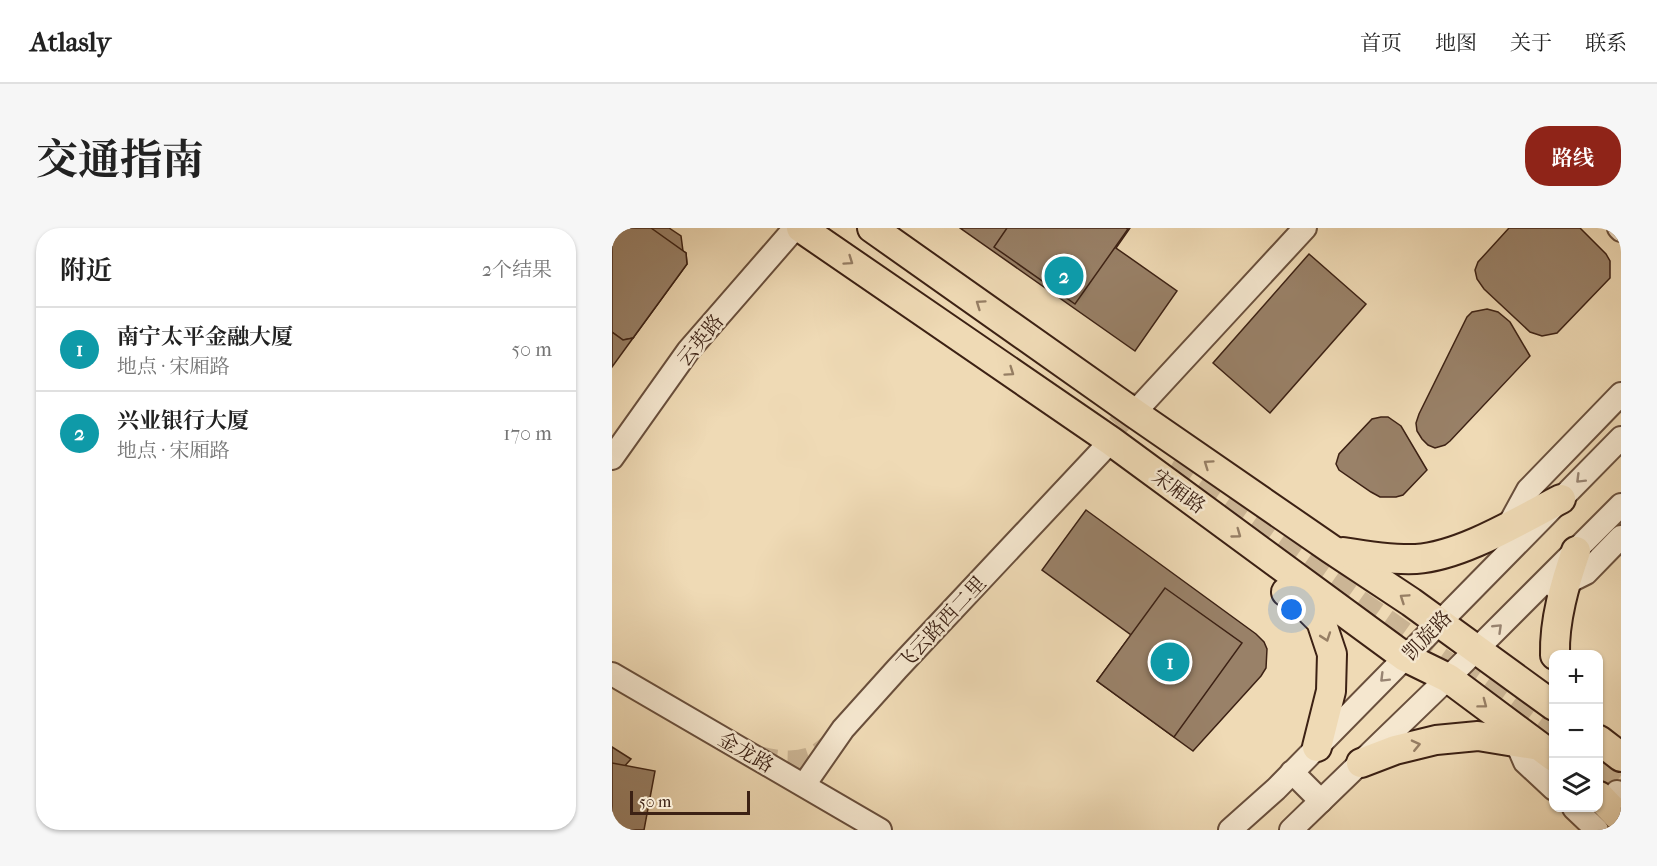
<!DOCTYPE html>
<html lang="zh">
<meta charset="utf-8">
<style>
body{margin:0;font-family:"IM FELL French Canon","Noto Serif SC",serif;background:#f6f6f6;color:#222}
.controls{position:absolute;right:18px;bottom:18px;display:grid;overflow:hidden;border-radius:12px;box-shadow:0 2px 4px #0004}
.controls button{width:54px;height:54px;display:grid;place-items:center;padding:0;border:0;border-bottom:2px solid #e0e0e0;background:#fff;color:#222;font:30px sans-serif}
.scale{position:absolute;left:18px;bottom:15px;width:120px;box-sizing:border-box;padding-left:6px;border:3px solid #3c2114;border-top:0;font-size:16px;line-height:21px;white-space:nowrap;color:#3c2114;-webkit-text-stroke:4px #f5e7cf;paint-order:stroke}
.you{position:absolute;left:680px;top:382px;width:21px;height:21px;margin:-15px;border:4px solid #fff;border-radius:50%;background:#1a73e8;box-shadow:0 0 0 9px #1a73e833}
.badge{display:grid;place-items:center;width:39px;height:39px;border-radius:50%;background:#8f2418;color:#fff;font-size:20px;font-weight:700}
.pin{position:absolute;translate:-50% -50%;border:3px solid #fff;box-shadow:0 2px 6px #0006}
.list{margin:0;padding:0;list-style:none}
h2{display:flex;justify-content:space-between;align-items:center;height:78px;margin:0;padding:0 24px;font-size:26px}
h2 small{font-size:20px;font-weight:400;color:#767676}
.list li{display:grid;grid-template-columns:39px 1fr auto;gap:18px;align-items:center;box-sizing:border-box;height:84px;padding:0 24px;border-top:2px solid #e0e0e0}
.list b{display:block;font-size:22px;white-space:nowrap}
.list p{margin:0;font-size:20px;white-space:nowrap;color:#767676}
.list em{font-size:20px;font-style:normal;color:#767676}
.icon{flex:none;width:33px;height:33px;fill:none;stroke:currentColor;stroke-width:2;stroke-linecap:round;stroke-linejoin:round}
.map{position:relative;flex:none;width:1009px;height:602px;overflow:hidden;border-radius:24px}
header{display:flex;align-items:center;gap:36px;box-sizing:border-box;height:84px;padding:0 30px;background:#fff;border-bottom:2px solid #e0e0e0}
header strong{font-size:28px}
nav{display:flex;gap:33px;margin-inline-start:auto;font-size:21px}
.intro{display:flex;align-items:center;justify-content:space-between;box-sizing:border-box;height:144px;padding:0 36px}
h1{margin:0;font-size:42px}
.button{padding:15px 27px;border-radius:24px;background:#8f2418;color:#fff;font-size:21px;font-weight:700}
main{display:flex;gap:36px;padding:0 36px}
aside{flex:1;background:#fff;border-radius:24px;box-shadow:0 2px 4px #0004}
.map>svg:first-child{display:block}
</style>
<header>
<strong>Atlasly</strong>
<nav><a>首页</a><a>地图</a><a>关于</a><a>联系</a></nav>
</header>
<div class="intro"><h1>交通指南</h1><a class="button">路线</a></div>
<main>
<aside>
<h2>附近<small>2个结果</small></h2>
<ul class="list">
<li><span class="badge" style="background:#0f9aa8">1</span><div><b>南宁太平金融大厦</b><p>地点 · 宋厢路</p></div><em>50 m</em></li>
<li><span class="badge" style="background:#0f9aa8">2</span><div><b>兴业银行大厦</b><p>地点 · 宋厢路</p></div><em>170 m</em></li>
</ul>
</aside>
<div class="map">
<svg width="1009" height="602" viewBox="0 0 1009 602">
<rect width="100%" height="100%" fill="#efdab5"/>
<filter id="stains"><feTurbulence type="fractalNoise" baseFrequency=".00333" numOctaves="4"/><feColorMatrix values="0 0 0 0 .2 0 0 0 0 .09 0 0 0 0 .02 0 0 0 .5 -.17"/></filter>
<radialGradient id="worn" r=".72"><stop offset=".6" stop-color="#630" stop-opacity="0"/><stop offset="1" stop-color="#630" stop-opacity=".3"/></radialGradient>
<g fill="#998168" stroke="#3c2114" stroke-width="1.5">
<polygon points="0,0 57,0 69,8 71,23 74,25 75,36 21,110 11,112 0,104"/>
<polygon points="0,0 39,0 74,25 75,36 21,110 11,112 0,104"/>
<polygon points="348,0 518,0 504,20 565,63 523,123"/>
<polygon points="395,0 514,0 516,1 463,76 382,19"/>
<polygon points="897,0 968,0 994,26 998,33 998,50 945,105 930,108 918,104 872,61 865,51 863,42 866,34"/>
<polygon points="697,26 754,76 658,185 601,135"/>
<polygon points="875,81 886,84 898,94 918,128 838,213 833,217 823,220 816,217 810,211 805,203 804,195 807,186 855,89 860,84"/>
<polygon points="0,104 11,112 21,110 0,139"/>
<polygon points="769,189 776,189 789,198 815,242 791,267 784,269 768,269 759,264 727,242 724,236 727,226 760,191"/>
<polygon points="474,282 644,406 652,414 655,421 654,440 649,448 581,523 485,453 519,407 430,342"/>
<polygon points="553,360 630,415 562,509 485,453"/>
<polygon points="0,519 19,531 0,552"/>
<polygon points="0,535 43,543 32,602 0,602"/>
</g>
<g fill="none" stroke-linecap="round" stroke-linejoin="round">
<g stroke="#cbb595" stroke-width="22" stroke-dasharray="22 11" stroke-linecap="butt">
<polyline points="483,222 530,171"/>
<polyline points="557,242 576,252 857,450"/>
<polyline points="848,435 942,503"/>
<path d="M 143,528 C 162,533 183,537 201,529 C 208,526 215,519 221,514"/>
<polyline points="987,540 1009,558"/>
</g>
<g stroke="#694f3c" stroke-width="26">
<g id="minor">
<polyline points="1007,0 1009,2"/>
<polyline points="522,185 693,0"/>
<polyline points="0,230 76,123 183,0"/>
<polyline points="893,304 916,262 1009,166"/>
<polyline points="944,360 974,345 1009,309"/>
<polyline points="0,446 268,602"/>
<polyline points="899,502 913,534 942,561"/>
<polyline points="680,544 709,573"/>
<polyline points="192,557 231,501 285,441 499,213"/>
<polyline points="1005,564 1009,568"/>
<polyline points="962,580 985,602"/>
<polyline points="618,602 664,561 1009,210"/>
<polyline points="679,602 836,450 1009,277"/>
</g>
</g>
<g stroke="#3c2114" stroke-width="32">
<g id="major">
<polyline points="189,0 499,213 793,429 836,450 942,529"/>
<polyline points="260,0 522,185 719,321 799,374 942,478"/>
<path d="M 731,324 C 755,328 780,332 804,331 C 850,328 908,292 949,271"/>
<polyline points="674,364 695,379 709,393 720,426 719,463 705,519"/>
<path d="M 943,427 C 942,392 953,355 964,323"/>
<polyline points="987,512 1009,529"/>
<polyline points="749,535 783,522 824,512 866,508 922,517"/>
<polyline points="987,568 1009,591"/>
</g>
</g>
<use href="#minor" stroke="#f5e7cf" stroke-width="22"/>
<use href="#major" stroke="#efdab5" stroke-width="28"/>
</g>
<defs><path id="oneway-chevron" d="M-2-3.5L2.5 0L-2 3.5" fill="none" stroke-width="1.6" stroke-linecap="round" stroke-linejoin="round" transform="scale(1.5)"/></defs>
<g stroke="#967e64">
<use href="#oneway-chevron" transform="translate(237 33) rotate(35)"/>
<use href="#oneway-chevron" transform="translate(368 76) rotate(-145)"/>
<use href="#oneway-chevron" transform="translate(398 144) rotate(35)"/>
<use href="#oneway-chevron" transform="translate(596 236) rotate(-145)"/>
<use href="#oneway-chevron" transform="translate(625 306) rotate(36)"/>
<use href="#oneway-chevron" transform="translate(792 370) rotate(-146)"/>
<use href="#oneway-chevron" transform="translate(714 409) rotate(71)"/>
<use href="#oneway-chevron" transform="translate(871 476) rotate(37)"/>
<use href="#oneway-chevron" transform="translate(804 517) rotate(-13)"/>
</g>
<g stroke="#988472">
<use href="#oneway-chevron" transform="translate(968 251) rotate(135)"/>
<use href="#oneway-chevron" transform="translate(886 400) rotate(-44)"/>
<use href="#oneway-chevron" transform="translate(772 450) rotate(135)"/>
</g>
<g text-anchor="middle" stroke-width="5" stroke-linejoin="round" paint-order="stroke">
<g font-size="20" fill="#3c2114" stroke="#f5e7cf">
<text transform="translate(88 112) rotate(-51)" y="7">云英路</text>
<text transform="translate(567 263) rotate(36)" y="7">宋厢路</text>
<text transform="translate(329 395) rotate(-47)" y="7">飞云路西二里</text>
<text transform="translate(815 407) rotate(-46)" y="7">凯旋路</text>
<text transform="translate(134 524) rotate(30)" y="7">金龙路</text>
</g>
</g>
<rect width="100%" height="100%" filter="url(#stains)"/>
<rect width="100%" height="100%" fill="url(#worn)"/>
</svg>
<div class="controls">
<button>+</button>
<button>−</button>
<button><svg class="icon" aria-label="layers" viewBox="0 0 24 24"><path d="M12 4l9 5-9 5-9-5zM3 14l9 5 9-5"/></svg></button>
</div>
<div class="scale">50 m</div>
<div class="you"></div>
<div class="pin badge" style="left:558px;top:434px;background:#0f9aa8">1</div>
<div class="pin badge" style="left:452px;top:48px;background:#0f9aa8">2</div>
</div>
</main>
